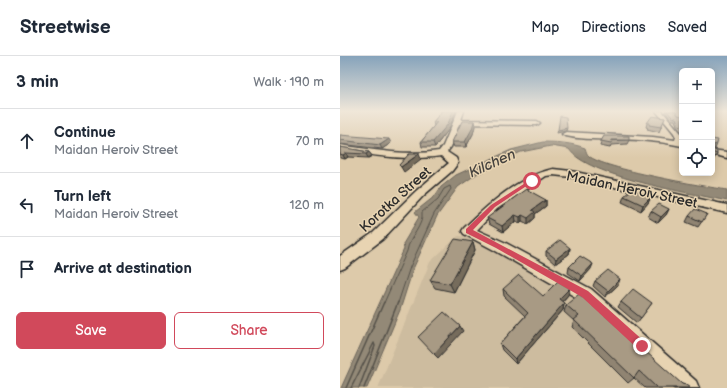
<!DOCTYPE html>
<meta charset="utf-8">
<style>
body{margin:0;font-family:"Balsamiq Sans",sans-serif;background:#f2f2f3;color:#1f2937}
.controls{position:absolute;right:12px;top:12px;display:grid;overflow:hidden;border-radius:6px;box-shadow:0 2px 10px #0003}
.controls button{width:36px;height:36px;display:grid;place-items:center;padding:0;border:0;border-bottom:1px solid #e0e1e3;background:#fff;color:#1f2937;font:20px sans-serif}
.stop{position:absolute;width:12px;height:12px;margin:-9px;border:3px solid #d1495b;border-radius:50%;background:#fff}
.stop.end{background:#d1495b;border-color:#fff;box-shadow:0 1px 4px #0008}
.list{margin:0;padding:0;list-style:none}
h2{display:flex;justify-content:space-between;align-items:center;height:52px;margin:0;padding:0 16px;font-size:17px}
h2 small{font-size:13px;font-weight:400;color:#747a83}
.list li{display:grid;grid-template-columns:26px 1fr auto;gap:12px;align-items:center;box-sizing:border-box;height:64px;padding:0 16px;border-top:1px solid #e0e1e3}
.list b{display:block;font-size:15px;white-space:nowrap}
.list p{margin:0;font-size:13px;white-space:nowrap;color:#747a83}
.list em{font-size:13px;font-style:normal;color:#747a83}
.actions{display:flex;gap:8px;padding:12px 16px}
.actions a{flex:1;padding:9px 0;border:1px solid #d1495b;border-radius:6px;text-align:center;font-size:14px;color:#d1495b}
.actions .main{background:#d1495b;color:#fff}
.icon{flex:none;width:22px;height:22px;fill:none;stroke:currentColor;stroke-width:2;stroke-linecap:round;stroke-linejoin:round}
.map{position:relative;flex:none;width:387px;height:332px;overflow:hidden}
header{display:flex;align-items:center;gap:24px;box-sizing:border-box;height:56px;padding:0 20px;background:#fff;border-bottom:1px solid #e0e1e3}
header strong{font-size:19px}
nav{display:flex;gap:22px;margin-inline-start:auto;font-size:14px}
main{display:flex}
aside{flex:1;background:#fff}
.map>svg:first-child{display:block}
</style>
<header>
<strong>Streetwise</strong>
<nav><a>Map</a><a>Directions</a><a>Saved</a></nav>
</header>
<main>
<aside>
<h2>3 min<small>Walk · 190 m</small></h2>
<ul class="list">
<li><svg class="icon" aria-label="ahead" viewBox="0 0 24 24"><path d="M12 20V5M6 11l6-6 6 6"/></svg><div><b>Continue</b><p>Maidan Heroiv Street</p></div><em>70 m</em></li>
<li><svg class="icon" aria-label="left" viewBox="0 0 24 24"><path d="M17 20v-9H6M10 6l-5 5 5 5"/></svg><div><b>Turn left</b><p>Maidan Heroiv Street</p></div><em>120 m</em></li>
<li><svg class="icon" aria-label="arrive" viewBox="0 0 24 24"><path d="M6 21V4h12l-3 4 3 4H6"/></svg><div><b>Arrive at destination</b></div></li>
</ul>
<div class="actions"><a class="main">Save</a><a>Share</a></div>
</aside>
<div class="map">
<svg width="387" height="332" viewBox="0 0 387 332">
<rect width="100%" height="100%" fill="#ddcaaa"/>
<filter id="ink" filterUnits="userSpaceOnUse"><feTurbulence type="fractalNoise" baseFrequency=".025" numOctaves="2"/><feDisplacementMap in="SourceGraphic" scale="8" xChannelSelector="R" yChannelSelector="G"/><feConvolveMatrix kernelMatrix="1 2 1 2 8 2 1 2 1" color-interpolation-filters="sRGB"/></filter>
<g filter="url(#ink)">
<polygon fill="#cdbc9f" points="118,180 135,181 230,235 339,332 38,332 90,206"/>
<path fill="#938977" stroke="#696359" d="M 203,86 C 218,86 231,87 245,92 C 246,95 247,99 249,100 C 263,113 363,130 387,134 L 387,145 C 352,137 247,121 229,93 L 211,90 L 181,96 L 154,108 L 149,113 L 138,117 L 118,131 L 97,160 L 73,213 L 60,254 L 27,332 L 1,332 L 64,193 L 63,188 L 79,161 L 75,156 L 95,140 L 101,131 L 116,119 L 171,94 Z"/>
<g fill="none" stroke-linecap="round" stroke-linejoin="round">
<path stroke="#555149" stroke-width="1" d="M 44,247 L 67,195 C 69,181 84,170 82,156 L 98,143 L 104,133 L 110,130 L 111,133 L 94,158 L 70,211 L 58,247"/>
<g stroke="#555149" stroke-width="1.5">
<polyline points="6,332 44,246"/>
<polyline points="11,332 34,287 35,290 19,332"/>
<polyline points="24,332 58,246"/>
</g>
<g stroke="#2b2b2b" stroke-width="3">
<g id="minor">
<path d="M 118,55 L 124,55 L 121,64 L 197,65 L 200,67 L 197,69 L 119,68 L 111,91 L 107,96 L 116,102 L 118,107 L 112,115 L 84,139 L 43,183 L 5,212 L 0,214 L 0,200 L 33,177 L 76,135 L 109,107 L 101,100 C 68,105 32,100 0,93 L 0,89 C 32,94 67,100 99,95 L 103,90 Z"/>
<path d="M 316,55 L 322,55 L 340,76 L 342,78 L 342,90 C 328,87 314,85 299,84 C 285,83 231,85 222,78 L 226,76 L 313,81 L 335,84 L 336,81 L 334,77 Z"/>
<polygon points="372,94 387,96 387,102 372,98"/>
<path d="M 213,113 L 231,115 L 387,149 L 387,157 L 231,121 L 213,119 L 206,120 L 157,153 L 137,174 L 164,186 L 251,233 L 356,325 L 359,332 L 334,332 L 239,243 L 154,194 L 124,178 L 122,175 L 124,172 C 148,149 179,120 213,113 Z"/>
</g>
</g>
<use href="#minor" fill="#e8d4b2" fill-rule="evenodd"/>
</g>
<g fill="#908472" stroke="#2b2b2b">
<polygon points="100,55 116,55 109,73 95,91 82,91 81,86 94,70 93,66 101,57"/>
<polygon points="325,55 335,55 338,59 342,60 342,76 338,72 335,64 331,64"/>
<polygon points="325,62 319,76 307,73 308,72 306,71 307,67"/>
<polygon points="135,70 133,78 126,91 114,91 112,86"/>
<polygon points="0,79 51,87 42,93 0,88"/>
<polygon points="372,83 375,93 374,93 374,94 377,98 374,103 372,102"/>
<polygon points="289,84 287,88 271,89 270,92 260,90 261,85"/>
<polygon points="0,91 29,96 32,100 28,102 8,101 5,103 0,102"/>
<polygon points="284,140 311,141 308,147 301,155 282,146"/>
<polygon points="206,144 206,150 195,158 195,162 188,168 182,165 180,167 176,165 163,176 149,168 147,162"/>
<polygon points="329,153 326,159 318,167 308,161 311,155"/>
<polygon points="367,158 358,171 346,166 349,160"/>
<polygon points="133,186 135,194 114,236 95,232 90,224"/>
<polygon points="230,192 229,198 215,208 206,200 206,195"/>
<polygon points="229,211 251,213 240,225 228,217"/>
<polygon points="255,225 278,229 265,241 253,230"/>
<polygon points="163,233 203,240 228,239 222,246 224,247 223,254 176,308 162,294 160,288 185,260 164,240"/>
<polygon points="281,246 312,247 297,267 278,251"/>
<polygon points="226,249 342,328 350,332 305,332 294,322 288,327 232,271 234,265 224,256"/>
</g>
<g fill="#766c5c" stroke="#2b2b2b">
<polygon points="113,55 116,55 109,73 95,91 93,86"/>
<polygon points="134,65 135,70 133,78 126,91 125,86"/>
<polygon points="227,72 226,75 217,77 218,74"/>
<polygon points="49,83 51,87 42,93 40,89"/>
<polygon points="377,88 375,93 372,94 373,89"/>
<polygon points="29,96 32,100 28,102 26,98"/>
<polygon points="6,97 8,101 5,103 3,99"/>
<polygon points="79,98 81,103 64,116 61,111"/>
<polygon points="311,141 308,147 301,155 303,149"/>
<polygon points="206,144 206,150 195,158 195,162 188,168 188,162 192,154"/>
<polygon points="329,153 326,159 318,167 321,161"/>
<polygon points="175,159 176,165 163,176 162,170"/>
<polygon points="182,159 182,165 180,167 180,161"/>
<polygon points="133,186 135,194 114,236 110,228"/>
<polygon points="230,192 229,198 215,208 216,203"/>
<polygon points="253,208 251,213 240,225 242,220"/>
<polygon points="280,223 278,229 265,241 268,235"/>
<polygon points="230,232 228,239 218,250 219,243"/>
<polygon points="224,247 223,254 176,308 175,303"/>
<polygon points="120,270 123,275 98,302 94,298"/>
</g>
<g fill="#a89a84" stroke="#2b2b2b">
<polygon points="102,55 113,55 108,68 93,86 81,86 97,66 93,66"/>
<polygon points="327,55 335,55 338,59 342,60 342,72 339,69 336,62 332,61"/>
<polygon points="220,60 226,61 227,72 218,74"/>
<polygon points="312,60 325,62 321,71 309,69 310,67 307,67"/>
<polygon points="122,65 134,65 132,73 125,86 112,86"/>
<polygon points="0,79 49,83 40,89 0,84"/>
<polygon points="264,80 289,80 289,84 272,84 271,87 261,85"/>
<polygon points="372,83 378,84 377,88 373,89 374,94 377,95 377,98 372,96"/>
<polygon points="0,91 29,96 26,98 6,97 3,99 0,98"/>
<polygon points="69,98 79,98 61,111 59,109"/>
<polygon points="186,133 206,144 192,154 195,156 188,162 182,159 180,161 175,159 162,170 147,162"/>
<polygon points="292,133 311,141 303,149 284,140"/>
<polygon points="319,148 329,153 321,161 311,155"/>
<polygon points="355,153 367,158 362,166 349,160"/>
<polygon points="115,183 133,186 110,228 90,224"/>
<polygon points="220,184 230,192 216,203 206,195"/>
<polygon points="240,200 253,208 242,220 229,211"/>
<polygon points="268,214 280,223 268,235 255,225"/>
<polygon points="179,219 203,240 218,225 230,232 219,243 224,247 175,303 160,288 188,257 163,233"/>
<polygon points="293,233 312,247 301,262 281,246"/>
<polygon points="239,238 266,260 342,328 346,329 350,332 317,332 299,315 294,322 234,264 239,260 226,249"/>
<polygon points="104,256 120,270 94,298 78,281"/>
</g>
</g>
<linearGradient id="sky" x2="0" y2="1"><stop stop-color="#86a3bb"/><stop offset="0.54" stop-color="#f0e7d9"/><stop offset="1" stop-color="#f0e7d9" stop-opacity="0"/></linearGradient>
<rect width="387" height="102" fill="url(#sky)"/>
<polygon fill="#d1495b" points="190,124 194,125 155,151 133,174 248,235 306,287 307,290 306,294 302,295 299,294 242,241 156,192 126,177 126,173 151,149"/>
<g text-anchor="middle" stroke-width="3" stroke-linejoin="round" paint-order="stroke">
<g font-size="14" fill="#2b2b2b" stroke="#e8d4b2">
<text transform="translate(292 133) rotate(12)" y="5">Maidan Heroiv Street</text>
<text transform="translate(55 143) rotate(-42)" y="5">Korotka Street</text>
</g>
<g font-size="15" font-style="italic" fill="#45423e" stroke="#e8d4b2">
<text transform="translate(152 107) rotate(-24)" y="5">Kilchen</text>
</g>
</g>
</svg>
<div class="controls">
<button>+</button>
<button>−</button>
<button><svg class="icon" aria-label="locate" viewBox="0 0 24 24"><circle cx="12" cy="12" r="6"/><path d="M12 2v4M12 18v4M2 12h4M18 12h4"/></svg></button>
</div>
<div class="stop" style="left:192px;top:125px"></div>
<div class="stop end" style="left:302px;top:290px"></div>
</div>
</main>
